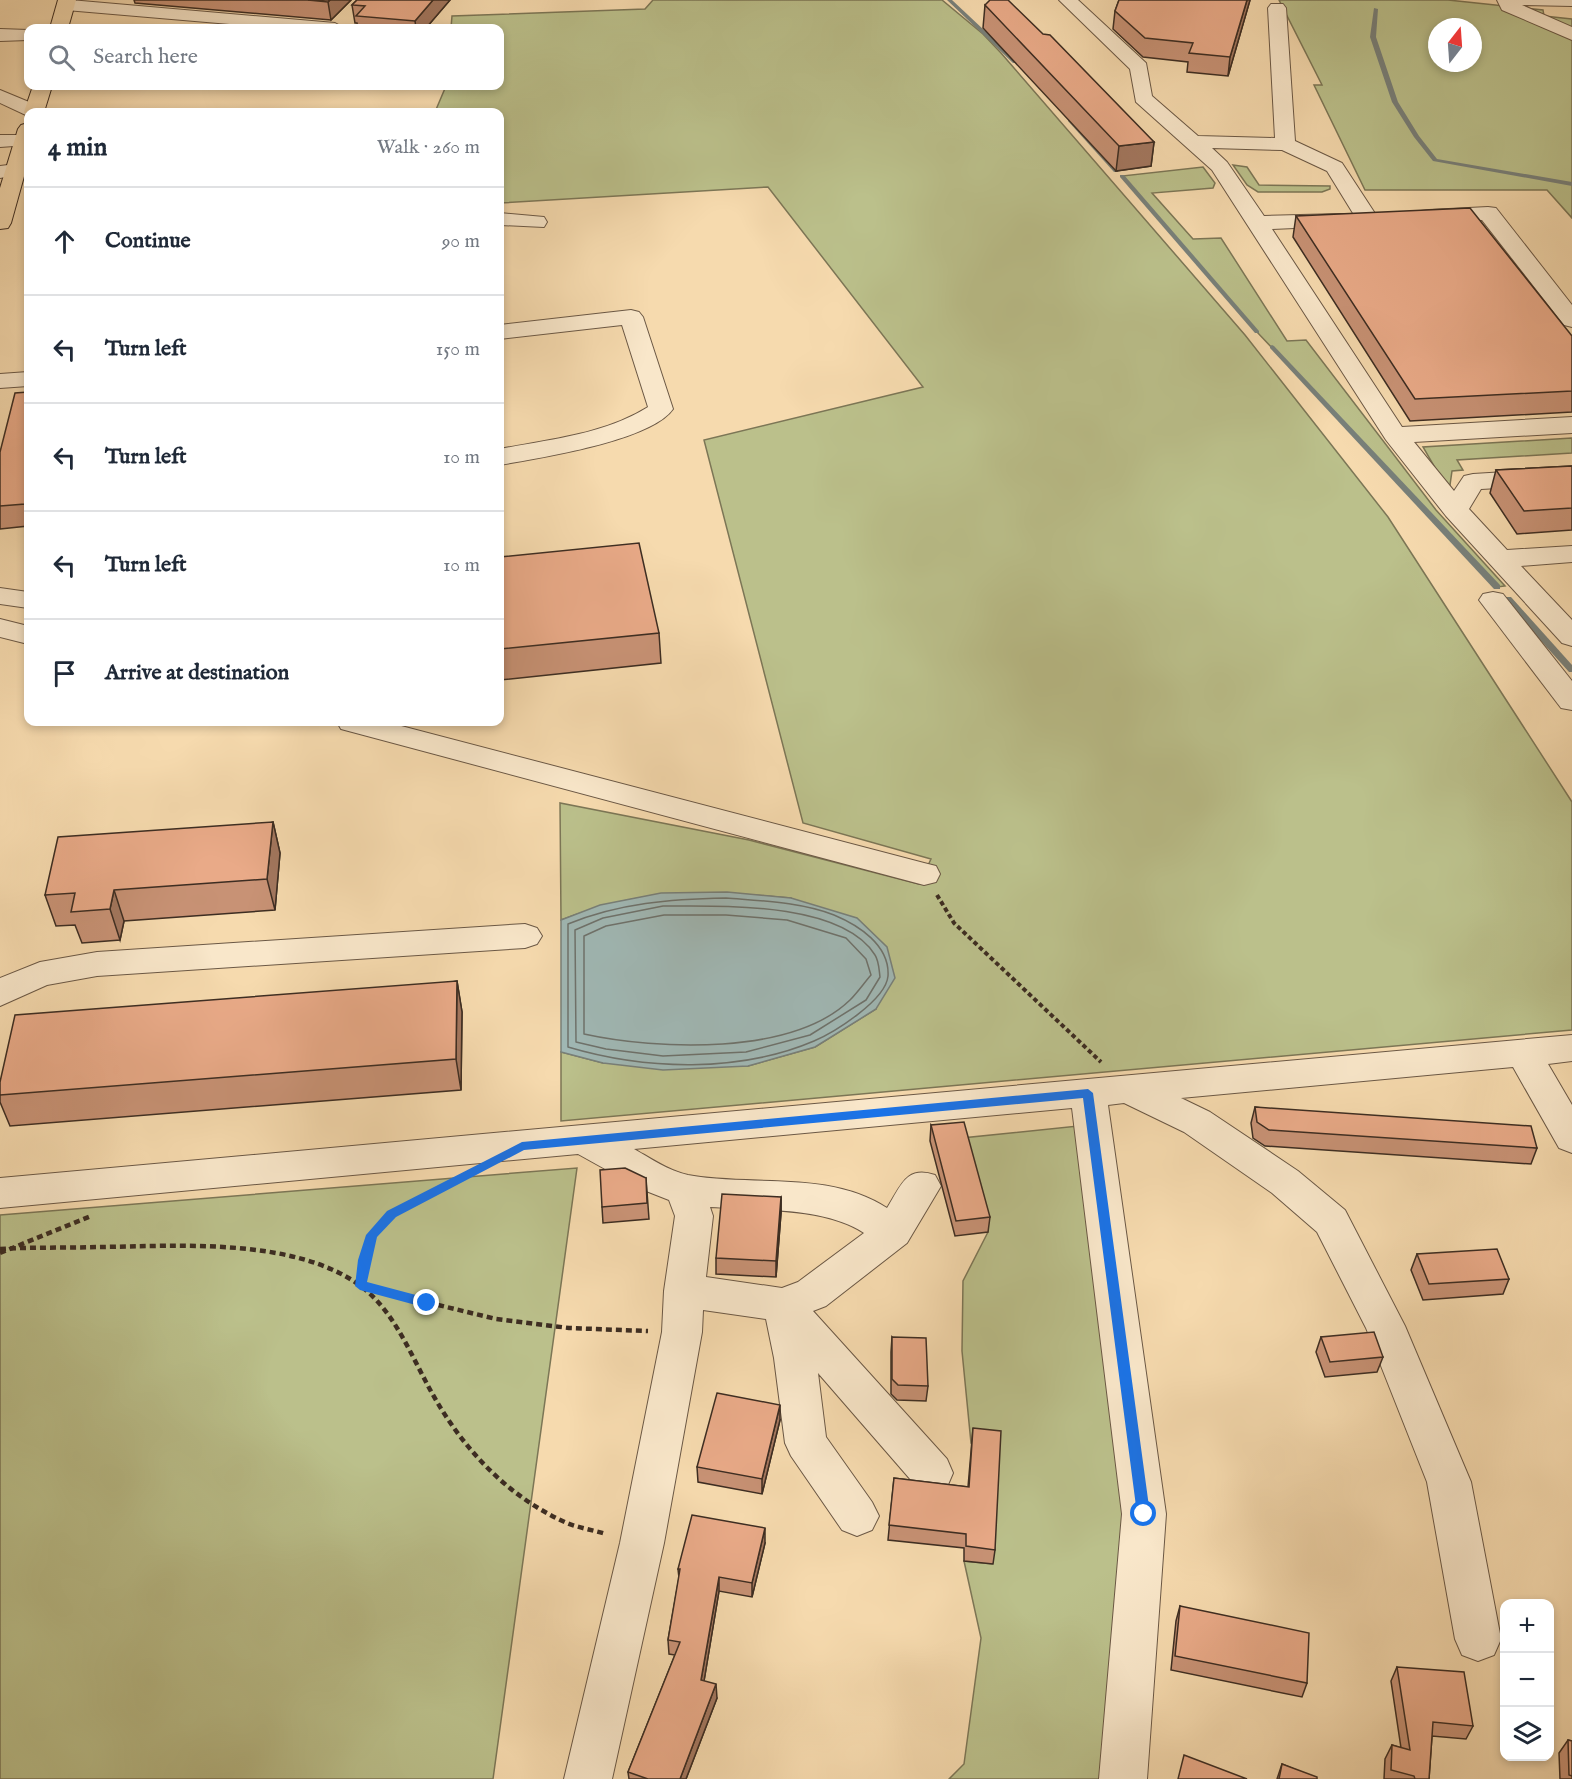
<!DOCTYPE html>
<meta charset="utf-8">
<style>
body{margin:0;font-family:"IM FELL English",serif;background:#f6f6f7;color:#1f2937}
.controls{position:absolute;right:18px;bottom:18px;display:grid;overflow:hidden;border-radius:12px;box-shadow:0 3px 9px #0003}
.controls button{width:54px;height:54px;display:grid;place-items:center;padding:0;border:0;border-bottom:2px solid #e0e1e3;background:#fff;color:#1f2937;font:30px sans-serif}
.compass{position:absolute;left:1428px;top:18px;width:54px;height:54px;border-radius:50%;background:#fff;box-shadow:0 3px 9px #0003;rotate:17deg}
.stop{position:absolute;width:18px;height:18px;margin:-14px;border:4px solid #1a73e8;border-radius:50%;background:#fff}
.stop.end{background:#1a73e8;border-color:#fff;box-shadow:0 2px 6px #0008}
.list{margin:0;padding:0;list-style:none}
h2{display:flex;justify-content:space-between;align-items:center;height:78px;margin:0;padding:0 24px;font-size:26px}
h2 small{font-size:20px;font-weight:400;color:#747a83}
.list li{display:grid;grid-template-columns:39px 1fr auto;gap:18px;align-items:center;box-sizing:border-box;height:108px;padding:0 24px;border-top:2px solid #e0e1e3}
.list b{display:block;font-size:22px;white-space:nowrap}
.list em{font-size:20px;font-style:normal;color:#747a83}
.icon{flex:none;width:33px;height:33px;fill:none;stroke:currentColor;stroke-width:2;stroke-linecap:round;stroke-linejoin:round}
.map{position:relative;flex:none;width:1572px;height:1779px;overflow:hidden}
.search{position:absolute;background:#fff;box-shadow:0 3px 9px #0003;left:24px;top:24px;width:480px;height:66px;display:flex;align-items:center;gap:15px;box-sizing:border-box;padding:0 21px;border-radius:12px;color:#747a83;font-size:22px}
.panel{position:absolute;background:#fff;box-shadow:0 3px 9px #0003;left:24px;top:108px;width:480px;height:618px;border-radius:12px}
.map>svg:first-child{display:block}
</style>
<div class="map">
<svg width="1572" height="1779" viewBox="0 0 1572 1779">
<rect width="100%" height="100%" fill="#f6daae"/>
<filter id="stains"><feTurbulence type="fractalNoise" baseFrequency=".00333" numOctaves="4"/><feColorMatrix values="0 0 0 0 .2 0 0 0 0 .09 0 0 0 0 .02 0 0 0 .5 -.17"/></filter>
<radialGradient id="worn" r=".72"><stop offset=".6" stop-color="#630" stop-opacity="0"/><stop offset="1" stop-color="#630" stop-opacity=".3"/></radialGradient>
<g fill="#bbc08b" stroke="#7c7656" stroke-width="1.5" fill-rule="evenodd">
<path d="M 653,0 L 942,0 L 983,34 L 1001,53 L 1245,335 L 1388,517 L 1572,802 L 1572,1030 L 561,1121 L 561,1052 L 603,1063 L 748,1066 L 815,1047 L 876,1009 L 791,898 C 703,890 644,887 561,920 L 560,803 L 749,840 L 919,884 L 931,859 L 803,823 L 704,440 L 923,387 L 768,187 L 500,203 L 500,112 L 435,112 L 446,86 L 500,86 L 500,28 L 451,28 L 452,16 L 645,9 Z"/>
<path d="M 1279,0 L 1448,0 L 1543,10 L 1544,16 L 1572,19 L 1572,218 L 1547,190 L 1365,190 L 1314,85 L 1322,85 ZM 1437,27 L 1473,27 L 1473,63 L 1437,63 Z"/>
<polygon points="1233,165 1247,167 1259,185 1330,186 1330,189 1322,192 1258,192 1247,185"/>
<polygon points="1203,167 1215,183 1213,188 1152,193 1193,239 1221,238 1287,341 1306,340 1436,510 1505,586 1497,587 1257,332 1122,176"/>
<polygon points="1572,438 1572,453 1457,460 1463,470 1452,471 1449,492 1423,447"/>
<polygon points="1078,1126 1144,1514 1123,1779 949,1779 964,1764 981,1638 964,1561 992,1564 999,1446 971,1443 962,1351 963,1281 988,1232 962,1138"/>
<polygon points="577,1168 493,1779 0,1779 0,1215"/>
</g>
<polygon fill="#a0b8b5" stroke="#78807a" stroke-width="1.5" points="727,892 791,898 857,918 887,947 895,978 876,1009 815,1047 748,1066 663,1070 603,1063 561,1052 561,920 600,905 661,893"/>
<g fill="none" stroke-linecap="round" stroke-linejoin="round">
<g stroke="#6e726c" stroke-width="1.5">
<path d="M 726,898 C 762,901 800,902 834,915 C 858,925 890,945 888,976 C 886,1000 835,1032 814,1041 C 739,1073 645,1070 568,1047 L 568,924 C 619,903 671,899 726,898 Z"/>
<path d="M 663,906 C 719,906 841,901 875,955 C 879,961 879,970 880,977 L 866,1000 L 810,1035 L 746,1052 L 663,1056 L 606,1049 L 576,1042 L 575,930 L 603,918 Z"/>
<path d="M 664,915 L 726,915 L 787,920 L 846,938 L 866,959 L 871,975 C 864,983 858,992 850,1000 C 792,1056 657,1050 584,1034 L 584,936 L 606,926 Z"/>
</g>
<g fill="#78807a" fill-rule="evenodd">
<polygon points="947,0 952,0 1017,61 1017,63 1013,63"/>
<polygon points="1374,8 1378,9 1376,37 1398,102 1419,136 1437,159 1572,182 1572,186 1433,161 1414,137 1392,102 1370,37"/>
<polygon points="1068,119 1072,119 1118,170 1118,172 1114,172 1068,121"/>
<polygon points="1120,175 1124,175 1259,331 1259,333 1255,333 1120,177"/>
<polygon points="1272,345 1274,346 1500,585 1500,589 1494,589 1270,348 1270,346"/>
<polygon points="1505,597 1511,597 1572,665 1572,672 1569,672 1505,601"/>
</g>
<g stroke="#6b5845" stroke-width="2">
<g id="minor">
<polygon points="70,0 335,23 344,28 277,28 66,10 57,5 60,1"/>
<polygon points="1059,0 1078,0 1146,63 1152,96 1198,136 1275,138 1268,8 1271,4 1283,4 1286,8 1295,141 1342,163 1378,218 1375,223 1359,223 1327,171 1282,150 1212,148 1227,162 1264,216 1341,214 1349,215 1352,220 1349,225 1341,226 1272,229 1402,427 1572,417 1572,433 1414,442 1454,491 1464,476 1473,474 1572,468 1572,484 1481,489 1469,509 1507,550 1572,546 1572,562 1521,566 1572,620 1572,646 1562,643 1446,516 1386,440 1212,170 1136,102 1130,69"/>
<polygon points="1497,0 1572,0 1572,6 1522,5 1572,27 1572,40 1502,10"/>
<polygon points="0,29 28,30 28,40 0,41"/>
<polygon points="0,90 41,107 44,111 28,112 28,116 0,103"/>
<polygon points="0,135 28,135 28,145 0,147"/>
<polygon points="16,164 23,166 26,170 23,174 0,178 0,166"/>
<polygon points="1488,207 1496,208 1572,305 1572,327 1564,325 1482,220 1429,222 1421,221 1418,216 1421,211 1429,210"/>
<polygon points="500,213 544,217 547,222 544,227 500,225"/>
<path d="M 631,310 L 639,312 L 643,317 L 673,409 C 651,441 539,458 500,465 L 500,449 C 550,439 603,435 648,407 L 622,325 L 500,339 L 500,325 Z"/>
<polygon points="28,372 28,386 0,388 0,374"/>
<polygon points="0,588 28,592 28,608 0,604"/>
<polygon points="1493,592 1503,594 1572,681 1572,710 1561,708 1479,600 1483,594"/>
<polygon points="0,619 28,626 28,644 0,637"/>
<polygon points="337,722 386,722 924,863 936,866 940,874 936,882 924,885 341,729"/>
<polygon points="525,924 537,928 542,936 537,944 525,948 97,976 47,985 0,1006 0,978 40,962 97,952"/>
<path d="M 1572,1035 L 1572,1061 L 1548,1064 L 1572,1105 L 1572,1153 L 1559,1148 L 1513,1067 L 1181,1098 L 1210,1112 L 1298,1171 L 1345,1210 L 1405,1326 L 1471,1482 L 1501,1639 L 1494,1655 L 1478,1661 L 1462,1655 L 1455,1639 L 1427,1482 L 1366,1328 L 1317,1232 L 1272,1193 L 1184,1132 L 1124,1103 L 1108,1105 L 1166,1514 L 1147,1779 L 1099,1779 L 1122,1514 L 1072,1108 L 634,1149 C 650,1158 669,1171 688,1175 C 753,1187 829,1170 887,1208 C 901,1186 906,1165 935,1175 L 941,1186 L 907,1243 L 826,1306 L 813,1311 L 947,1459 L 953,1473 L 947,1487 L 932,1492 L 917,1487 L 818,1373 L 826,1437 L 872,1502 L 879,1516 L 872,1530 L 857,1536 L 842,1530 L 791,1456 L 785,1443 L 774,1358 L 766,1319 L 703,1310 L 702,1332 L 664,1543 L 612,1779 L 564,1779 L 620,1543 L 662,1332 L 664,1291 L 675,1216 L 669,1200 L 641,1189 L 578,1154 L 0,1208 L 0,1178 ZM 710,1207 C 756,1210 825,1207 864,1233 L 798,1282 L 782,1288 L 706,1277 L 713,1216 Z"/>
</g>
</g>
<g stroke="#3d2d22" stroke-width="2">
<g id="major">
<polygon points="58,0 76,0 68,28 50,28"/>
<polygon points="33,86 52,86 44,112 28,112 28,117 24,112"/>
<polygon points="28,123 28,162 11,223 8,228 0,229 0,188 18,129 21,125"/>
</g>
</g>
<polyline stroke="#3d2d22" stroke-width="4" stroke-dasharray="4.5 3" stroke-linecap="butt" points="937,895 954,923 1101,1062"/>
<g stroke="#3d2d22" stroke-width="4.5" stroke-dasharray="6 4" stroke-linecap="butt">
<path d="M 453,1182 C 391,1213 372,1212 360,1286 L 496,1319 L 569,1328 L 648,1331"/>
<path d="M 0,1249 C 33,1247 67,1248 100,1247 C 179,1246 296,1237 362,1287 C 392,1310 408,1348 425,1380 C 456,1441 503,1495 567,1523 C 579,1528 593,1530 606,1534"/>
<polyline points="0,1253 91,1216"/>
</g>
<use href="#minor" fill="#f9e7ca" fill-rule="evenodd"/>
<use href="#major" fill="#f6daae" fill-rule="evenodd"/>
</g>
<g fill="#c89275" stroke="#3d2d22" stroke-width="1.5">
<polygon points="134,0 351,0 331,20 135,3"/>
<polygon points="357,0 450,0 426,28 358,28 357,23 355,23 352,5"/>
<polygon points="1119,0 1250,0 1228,76 1187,72 1188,62 1143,57 1113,29 1115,11"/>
<polygon points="985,5 1154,142 1151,166 1116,171 983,28"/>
<polygon points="1296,216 1572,336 1572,412 1410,421 1293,237"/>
<polygon points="28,392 28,526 0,529 0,452"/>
<polygon points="1572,466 1572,530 1517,534 1490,493 1496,470"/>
<polygon points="500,557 659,633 661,663 500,680"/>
<polygon points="273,822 280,853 275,910 124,921 120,940 82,943 75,925 56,926 45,895"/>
<polygon points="457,981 462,1012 461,1090 10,1126 0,1102 0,1082"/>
<polygon points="1255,1107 1537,1148 1531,1164 1265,1146 1253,1138 1251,1123"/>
<polygon points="931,1125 990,1217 988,1232 955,1236 930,1141"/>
<polygon points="646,1178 649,1219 603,1223 602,1207"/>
<polygon points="781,1197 781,1213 776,1277 716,1274 716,1258"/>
<polygon points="1417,1254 1509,1279 1503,1294 1423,1300 1411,1270"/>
<polygon points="892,1337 928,1386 926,1401 897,1400 891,1394 891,1352"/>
<polygon points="1321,1337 1383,1357 1377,1372 1325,1377 1316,1352"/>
<polygon points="780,1420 762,1494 698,1482 697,1467"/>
<polygon points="973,1428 995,1550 993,1564 964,1561 964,1548 888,1540 894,1478 968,1487"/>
<polygon points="765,1543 752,1597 719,1591 704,1681 717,1698 686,1779 629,1779 628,1772 675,1655 669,1654 668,1640 679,1578 678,1569"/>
<polygon points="1180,1606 1307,1683 1302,1697 1171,1670 1176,1621"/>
<polygon points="1397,1667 1473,1726 1466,1739 1432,1736 1429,1779 1384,1779 1385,1759 1392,1745 1401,1748 1391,1681"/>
<polygon points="1568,1740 1572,1741 1572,1779 1560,1779 1559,1753"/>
<polygon points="1282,1764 1317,1779 1277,1779"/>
</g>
<g fill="#a3775f" stroke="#3d2d22" stroke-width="1.5">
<polygon points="330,0 351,0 331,20 328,2"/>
<polygon points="433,0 450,0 426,28 416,28 415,21"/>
<polygon points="1247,0 1250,0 1228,76 1230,57"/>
<polygon points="1154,142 1151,166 1116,171 1119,146"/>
<polygon points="28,486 28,516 25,504"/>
<polygon points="273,822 280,853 275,910 267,879"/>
<polygon points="114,890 124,921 120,940 110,909"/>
<polygon points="457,981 462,1012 461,1090 456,1059"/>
<polygon points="781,1197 781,1213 776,1277 776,1261"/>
<polygon points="780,1405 780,1420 762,1494 762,1479"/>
<polygon points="765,1528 765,1543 752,1597 752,1583"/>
<polygon points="719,1577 719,1591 702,1693 701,1680"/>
<polygon points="716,1684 717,1698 686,1779 680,1779"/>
</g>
<g fill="#e9aa88" stroke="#3d2d22" stroke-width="1.5">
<polygon points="308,0 330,0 328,2"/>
<polygon points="357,0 433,0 415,21 356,16 365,6 352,5"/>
<polygon points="990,0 1008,0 1043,34 1050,35 1154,142 1119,146 985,5"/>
<polygon points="1119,0 1247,0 1230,57 1189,53 1193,43 1145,38 1115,11"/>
<polygon points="1470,208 1572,336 1572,391 1415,399 1296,216"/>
<polygon points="28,392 28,486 25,504 0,506 0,452 15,393"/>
<polygon points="1572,466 1572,508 1524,511 1496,470"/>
<polygon points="639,543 659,633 500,649 500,557"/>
<polygon points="273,822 267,879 114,890 110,909 71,912 75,893 45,895 58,837"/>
<polygon points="457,981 456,1059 0,1095 0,1082 15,1015"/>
<polygon points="1255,1107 1531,1126 1537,1148 1269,1130 1257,1122"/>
<polygon points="964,1122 990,1217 956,1221 931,1125"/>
<polygon points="625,1168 646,1178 647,1203 602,1207 600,1170"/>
<polygon points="722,1194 781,1197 776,1261 716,1258"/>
<polygon points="1497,1249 1509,1279 1429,1284 1417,1254"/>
<polygon points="1374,1332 1383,1357 1330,1362 1321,1337"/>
<polygon points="892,1337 926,1338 928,1386 898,1385 892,1379"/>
<polygon points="717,1393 780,1405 762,1479 697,1467"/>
<polygon points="973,1428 1001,1431 995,1550 966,1546 966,1534 889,1525 894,1478 969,1487"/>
<polygon points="692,1515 765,1528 752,1583 719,1577 701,1680 716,1684 680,1779 648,1779 628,1772 680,1642 668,1640 680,1569 678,1569"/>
<polygon points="1180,1606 1309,1633 1307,1683 1175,1656"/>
<polygon points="1397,1667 1464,1672 1473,1726 1433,1722 1429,1779 1415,1779 1414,1776 1391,1770 1392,1745 1410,1750"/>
<polygon points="1568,1740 1572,1741 1572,1776 1569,1775"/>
<polygon points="1184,1755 1247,1779 1178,1779"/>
<polygon points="1282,1764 1317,1777 1317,1779 1279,1779"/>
</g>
<polygon fill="#1a73e8" points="1088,1089 1093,1093 1150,1514 1144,1520 1137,1514 1083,1098 524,1150 396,1217 377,1237 367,1282 431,1299 431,1306 427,1308 360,1290 355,1286 358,1260 366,1235 387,1211 522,1142"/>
<rect width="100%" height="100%" filter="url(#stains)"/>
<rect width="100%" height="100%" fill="url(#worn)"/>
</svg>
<div class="controls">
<button>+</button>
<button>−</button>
<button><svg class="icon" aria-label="layers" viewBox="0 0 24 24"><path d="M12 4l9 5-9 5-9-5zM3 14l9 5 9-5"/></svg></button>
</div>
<svg class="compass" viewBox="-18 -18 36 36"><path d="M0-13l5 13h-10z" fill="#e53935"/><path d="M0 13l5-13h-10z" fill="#747a83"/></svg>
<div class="stop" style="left:1144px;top:1514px"></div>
<div class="stop end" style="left:427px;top:1303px"></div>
<div class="search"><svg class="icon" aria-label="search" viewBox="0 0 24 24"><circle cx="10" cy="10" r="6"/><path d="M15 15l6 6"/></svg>Search here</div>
<section class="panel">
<h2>4 min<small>Walk · 260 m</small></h2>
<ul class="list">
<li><svg class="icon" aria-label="ahead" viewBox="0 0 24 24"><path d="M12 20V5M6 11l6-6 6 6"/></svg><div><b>Continue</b></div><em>90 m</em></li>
<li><svg class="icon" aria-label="left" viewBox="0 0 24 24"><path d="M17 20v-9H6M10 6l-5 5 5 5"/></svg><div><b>Turn left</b></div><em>150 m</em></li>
<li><svg class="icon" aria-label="left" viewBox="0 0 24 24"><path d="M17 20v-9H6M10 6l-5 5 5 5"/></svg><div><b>Turn left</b></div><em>10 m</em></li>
<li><svg class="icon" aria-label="left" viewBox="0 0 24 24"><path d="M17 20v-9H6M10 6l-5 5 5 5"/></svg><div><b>Turn left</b></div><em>10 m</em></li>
<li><svg class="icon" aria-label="arrive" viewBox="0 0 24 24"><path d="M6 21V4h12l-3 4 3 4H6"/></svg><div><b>Arrive at destination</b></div></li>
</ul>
</section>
</div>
